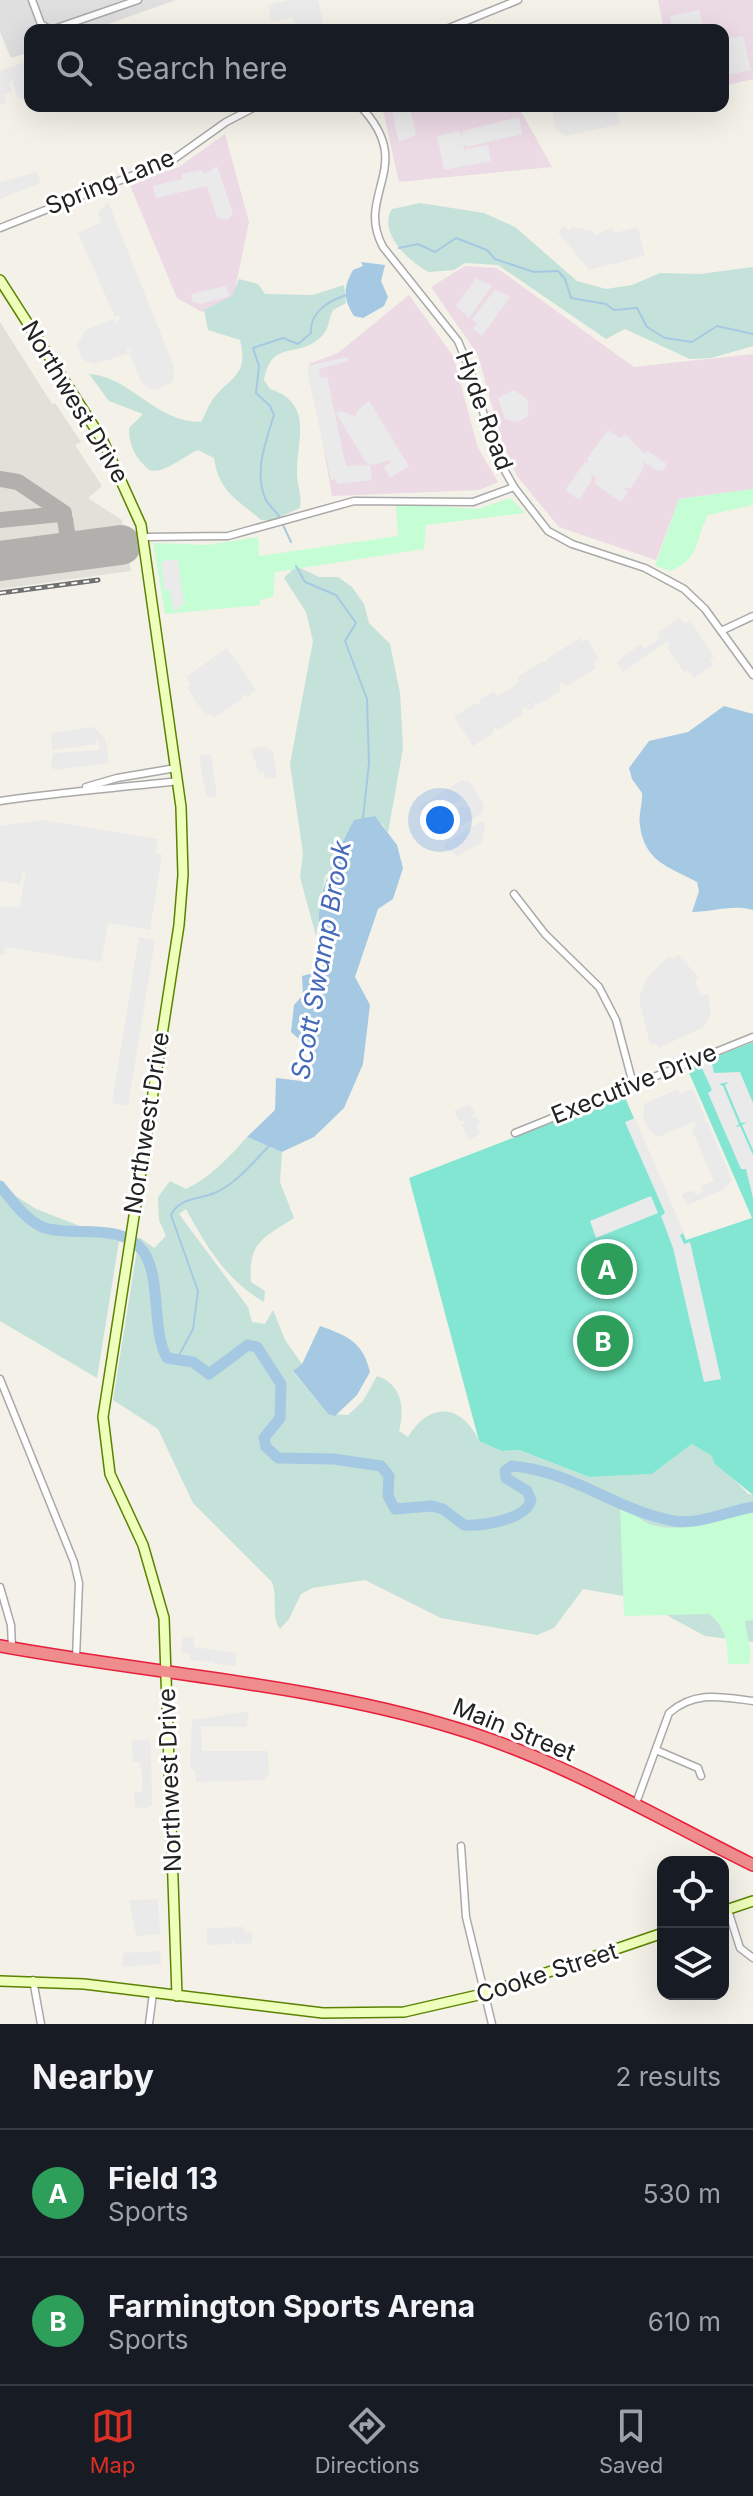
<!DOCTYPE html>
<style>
body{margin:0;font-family:Inter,sans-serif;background:#20242c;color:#f1f3f6}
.controls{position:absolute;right:24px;bottom:24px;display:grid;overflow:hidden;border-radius:16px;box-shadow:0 8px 32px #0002}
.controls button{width:72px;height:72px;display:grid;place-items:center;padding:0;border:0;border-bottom:2px solid #363941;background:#171b24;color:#f1f3f6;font:40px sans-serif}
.you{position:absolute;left:440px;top:820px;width:28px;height:28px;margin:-20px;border:6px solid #fff;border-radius:50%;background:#1a73e8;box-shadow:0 0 0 12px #1a73e833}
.badge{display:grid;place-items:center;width:52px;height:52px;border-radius:50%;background:#d93025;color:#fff;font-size:26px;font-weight:700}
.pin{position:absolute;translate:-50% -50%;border:4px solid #fff;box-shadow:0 2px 8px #0006}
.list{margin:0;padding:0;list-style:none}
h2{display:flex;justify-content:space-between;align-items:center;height:104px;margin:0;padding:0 32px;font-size:34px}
h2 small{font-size:26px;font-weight:400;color:#9ea1a6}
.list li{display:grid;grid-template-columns:52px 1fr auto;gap:24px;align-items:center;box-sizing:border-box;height:128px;padding:0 32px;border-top:2px solid #363941}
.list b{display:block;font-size:30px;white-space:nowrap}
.list p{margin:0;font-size:26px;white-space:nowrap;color:#9ea1a6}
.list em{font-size:26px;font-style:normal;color:#9ea1a6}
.icon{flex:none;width:44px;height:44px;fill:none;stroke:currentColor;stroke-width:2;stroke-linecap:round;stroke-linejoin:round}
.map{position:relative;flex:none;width:753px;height:2024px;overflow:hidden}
.search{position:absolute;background:#171b24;box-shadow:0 8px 32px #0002;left:24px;right:24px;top:24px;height:88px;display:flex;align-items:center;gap:20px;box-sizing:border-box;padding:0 28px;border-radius:16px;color:#9ea1a6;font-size:30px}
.sheet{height:360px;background:#171b24}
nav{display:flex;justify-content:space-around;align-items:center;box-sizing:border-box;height:112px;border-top:2px solid #363941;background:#171b24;font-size:22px;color:#9ea1a6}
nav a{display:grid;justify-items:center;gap:4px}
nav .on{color:#d93025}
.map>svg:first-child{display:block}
</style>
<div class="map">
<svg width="753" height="2024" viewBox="0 0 753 2024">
<rect width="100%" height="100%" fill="#f3f1e8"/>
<polygon fill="#e0dfdf" points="0,0 176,0 91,30 30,30 30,52 11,58 0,32"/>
<g fill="#ecdae5">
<polygon points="658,0 753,0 753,79 723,86 723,30 664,30"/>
<polygon points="382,106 518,106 552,167 399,182"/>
<polygon points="225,134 249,222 233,299 202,312 177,298 129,183 179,167"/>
<polygon points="465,266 497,268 634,367 753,354 753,489 679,499 656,560 559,527 517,476 502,441 478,355 431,287"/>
<polygon points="409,295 453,356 478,448 498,482 479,490 332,496 309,364 338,353"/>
</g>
<polygon fill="#e1e1da" points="0,322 52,404 55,403 81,442 86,440 75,445 102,486 88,498 122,520 131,571 0,589"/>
<g fill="#c4e2da">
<path d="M 420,203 L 484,213 L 515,227 L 577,281 L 606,289 L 632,285 L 660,273 L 700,274 L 753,267 L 753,346 L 711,358 L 690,359 L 625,329 L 606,339 L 498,265 L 465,263 L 454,270 L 429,272 C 410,263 377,232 392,209 Z"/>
<path d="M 239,279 L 258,284 L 265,294 L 313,295 L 344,285 L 346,303 L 333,310 C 328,320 330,329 320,338 C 295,359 272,339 264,380 L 270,389 C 315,404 296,440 297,476 C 298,488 302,495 300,508 L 273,520 L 261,520 C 237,499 219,492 214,458 L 198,450 C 183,456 164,475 149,470 C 136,458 129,447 129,428 L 143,414 L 109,401 L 89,374 C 130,376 154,422 201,422 C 205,415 208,406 213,399 C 231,376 249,376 240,340 L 208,330 L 204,310 L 232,296 Z"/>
<polygon points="296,566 319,577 338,577 352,587 364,604 369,623 390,644 400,693 403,748 388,833 382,823 325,876 316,936 300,877 303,853 290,764 313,641 306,612 284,578"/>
<path d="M 247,1137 L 282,1152 L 280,1182 L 294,1218 C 263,1238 248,1242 251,1282 L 265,1291 L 264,1302 C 227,1281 206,1246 186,1209 L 179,1214 L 248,1307 L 252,1322 L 265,1324 L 273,1310 L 285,1340 L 302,1364 L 293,1372 L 328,1414 L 348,1415 L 363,1401 L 377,1376 C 402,1384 405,1408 399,1431 L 408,1437 C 430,1401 462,1404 479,1441 L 502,1451 L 518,1450 L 589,1477 L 652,1474 L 692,1444 L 712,1456 L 748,1494 L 753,1495 L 753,1642 L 705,1636 L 635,1598 L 583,1589 L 554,1628 L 537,1635 L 441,1618 L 365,1580 L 312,1588 L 301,1594 L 289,1619 L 280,1629 C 271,1616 278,1598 272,1582 L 193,1503 L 158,1429 L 113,1400 L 139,1237 L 154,1248 L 166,1236 L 159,1220 L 158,1197 L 170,1181 L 186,1189 C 211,1177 229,1157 247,1137 Z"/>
<polygon points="0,1186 36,1209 119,1241 97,1378 0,1321"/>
</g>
<g fill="#c5fdd4">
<path d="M 753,489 L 753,505 L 708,515 C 694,542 701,557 671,571 L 655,566 L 679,499 Z"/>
<polygon points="510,498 525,513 426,525 424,549 275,572 273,597 260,600 260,605 165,614 153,543 208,545 258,537 259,556 398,536 396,504 478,509"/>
<path d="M 620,1508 C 633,1511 641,1522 652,1525 C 684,1534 714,1519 745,1512 L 753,1513 L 753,1620 L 745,1621 L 751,1654 L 749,1664 L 728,1664 C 728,1644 726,1627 709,1614 L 624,1616 Z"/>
</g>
<polygon fill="#82e6d2" points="753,1042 753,1495 715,1464 712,1456 692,1444 652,1474 589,1477 519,1450 502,1451 479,1441 409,1178 624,1095 686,1240 752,1218 687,1068"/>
<g fill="#eaeaea">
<polygon points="288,0 318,0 324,28 297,30 293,17 272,22 268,5"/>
<polygon points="699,10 703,27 673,30 670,16"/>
<polygon points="743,36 751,70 723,76 723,40"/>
<polygon points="30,60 30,77 23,75 28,87 30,82 30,100 18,98 12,82 14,78 9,83 12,91 3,95 6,103 0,105 0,71"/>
<polygon points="409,106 416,135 399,142 391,107"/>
<polygon points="575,106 616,106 620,124 565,136 556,130 552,111"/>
<polygon points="519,117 522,134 467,147 463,144 466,154 466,149 488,145 491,161 444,170 437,136 459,131 462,136 463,131"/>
<polygon points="217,166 233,214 227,220 217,218 207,186 156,198 153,186 182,179 182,174 201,170 205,174"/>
<polygon points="37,172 41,183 0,199 0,182"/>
<polygon points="108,202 174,367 173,381 158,390 149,389 141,381 129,353 132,349 126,349 128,354 94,364 83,360 77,346 85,330 114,319 117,323 120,319 119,315 115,317 78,233 100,223 101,217 97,214"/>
<polygon points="563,226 569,231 572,227 593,231 595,236 612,227 614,233 638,227 645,256 589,270 558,232"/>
<polygon points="476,278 492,286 469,318 456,306"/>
<polygon points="226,286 230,296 201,304 193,302 191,294"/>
<polygon points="495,289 510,297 482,336 473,329 477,323 472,320"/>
<polygon points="347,357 348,361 319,369 321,378 327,377 346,466 370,465 372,480 337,484 336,479 331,480 307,370 311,365"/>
<polygon points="514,390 527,399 529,408 527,417 518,422 505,419 498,398"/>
<polygon points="369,401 409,466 390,478 384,466 391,463 390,460 373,465 366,463 336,413 341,411 356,417 356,412"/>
<polygon points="608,430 620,438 626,435 644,453 648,451 667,464 665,469 658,471 643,462 644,468 630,489 623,487 628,492 621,502 595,484 596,477 591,474 592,480 579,500 565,490 585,462 588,464 587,458"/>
<polygon points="166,560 178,560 184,605 179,605 179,610 173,610 170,590 164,590 161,563"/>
<polygon points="679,617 685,624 690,620 714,657 710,660 713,665 694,678 688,670 684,672 667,648 670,645 667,641 623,672 616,662 641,644 644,649 660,638 657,634"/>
<polygon points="580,638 583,642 587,639 599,659 594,662 596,668 567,686 563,683 559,685 560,691 538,705 534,701 535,707 529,710 525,707 521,710 523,714 498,730 494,726 493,733 473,746 454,717 475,703 481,706 479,700 494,691 497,696 512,687 519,682 517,677 543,661 546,663 548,658"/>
<polygon points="227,648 256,690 247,697 241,693 243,698 214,718 210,713 206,716 187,688 191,684 186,677"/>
<polygon points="93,727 105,738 109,763 55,770 51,765 53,753 100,750 97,739 96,744 52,750 51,733"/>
<polygon points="267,746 268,750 273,750 277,778 265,779 264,772 259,773 251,749"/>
<polygon points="211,754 217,796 211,798 206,795 199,756"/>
<polygon points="462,780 469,781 484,805 483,812 457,829 454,825 455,830 436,842 427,828 463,805 465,809 469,806 460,794 460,800 428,820 419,807"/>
<polygon points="42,820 158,839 155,853 162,855 150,930 108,923 101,962 5,947 4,955 0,955 0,906 20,908 26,871 23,870 20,885 0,881 0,826"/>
<polygon points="482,821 485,826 482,842 458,856 446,849 444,844"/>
<polygon points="139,937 155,940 128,1106 112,1103"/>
<polygon points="678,955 699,977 695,981 701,996 708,994 711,1014 704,1027 658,1048 656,1044 650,1045 639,999 645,981 653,972 669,956 673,959"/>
<polygon points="711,1060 714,1073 740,1072 753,1103 753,1150 742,1125 747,1122 741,1123 725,1085 729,1082 719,1084 723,1086 739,1124 735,1127 740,1126 753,1155 753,1198 746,1169 741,1169 708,1093 712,1090 700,1064"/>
<polygon points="678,1089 681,1094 693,1089 705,1118 702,1123 707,1121 732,1180 724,1189 690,1204 686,1204 682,1194 692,1190 696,1195 703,1192 701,1186 714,1181 692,1130 696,1127 692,1118 693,1122 658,1137 648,1129 643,1116 644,1104"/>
<polygon points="470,1104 475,1113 470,1117 477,1117 480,1123 476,1125 480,1134 469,1140 462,1125 466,1121 459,1121 454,1111"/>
<polygon points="635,1118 684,1233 680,1235 684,1244 690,1242 721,1379 704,1382 673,1248 661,1216 665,1213 625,1122"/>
<polygon points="651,1196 658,1213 596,1238 590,1221"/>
<polygon points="183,1637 194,1638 194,1647 237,1653 235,1666 213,1663 213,1658 211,1662 190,1660 190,1655 181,1652"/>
<polygon points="249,1711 247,1727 201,1726 202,1751 268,1751 269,1774 264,1780 196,1782 195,1770 190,1769 192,1720"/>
<polygon points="132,1740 148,1740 151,1744 152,1806 146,1808 135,1807 134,1793 142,1791 142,1775 140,1762 133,1762"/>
<polygon points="158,1899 160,1934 136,1936 129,1900"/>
<polygon points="244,1927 245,1932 252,1932 252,1943 235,1944 234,1939 231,1944 207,1945 207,1928"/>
<polygon points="160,1951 161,1964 123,1967 123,1953"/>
</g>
<g fill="#a6c9e3">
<path d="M 361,262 L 385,265 L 381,281 L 388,297 L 384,306 L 363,318 L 354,316 C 343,298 343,288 353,270 L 363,266 Z"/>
<path d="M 724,706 L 753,714 L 753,910 C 732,904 714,912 692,912 L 699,891 L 697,882 C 669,867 645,862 640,826 C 638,814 643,804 642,793 L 632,779 L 629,768 L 649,741 L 688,732 Z"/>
<path d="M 375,816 L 397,845 L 403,868 L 393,899 L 378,909 L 355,977 L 370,1005 L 363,1064 L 344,1108 L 314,1137 L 282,1152 L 247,1137 L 275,1110 L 276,1078 L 310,1082 C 315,1058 309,1047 291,1032 L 294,1005 L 303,995 L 302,976 L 324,970 C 310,905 325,876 354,820 Z"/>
<path d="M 320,1326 C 348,1336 363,1342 370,1372 L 357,1395 L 335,1416 L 328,1414 L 293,1371 L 302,1364 Z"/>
</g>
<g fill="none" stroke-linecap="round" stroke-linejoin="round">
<g stroke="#a6c9e3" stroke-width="2">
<polyline points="399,248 418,244 435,252 456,238 487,250 495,259 534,272 558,271 565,279 571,298 606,304 614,310 637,308 647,327 665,338 692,342 717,326 753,334"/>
<path d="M 281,519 C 276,511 268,505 265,498 C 254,470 266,441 274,415 L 270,406 L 256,393 L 259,366 L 253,348 L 283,338 L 298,344 L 311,333 C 309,313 329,300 347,295"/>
<polyline points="283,525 291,542"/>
<polyline points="296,566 305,582 336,595 356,623 345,641 367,699 369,763 363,818"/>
<path d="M 176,1361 L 193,1329 L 198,1291 L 171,1215 C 180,1196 202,1200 219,1191 C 239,1181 255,1160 271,1144"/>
</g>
<path stroke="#a6c9e3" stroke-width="11" d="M 0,1186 C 12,1200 27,1222 45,1228 C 75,1237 122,1222 143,1251 C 162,1278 151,1330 167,1358 L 193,1362 L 209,1374 L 248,1345 L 257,1347 L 281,1384 L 280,1418 L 264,1438 L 266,1447 L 278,1458 L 334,1459 L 381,1466 L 389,1476 L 388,1496 L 395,1509 L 432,1506 L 443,1509 L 464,1525 C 482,1526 526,1520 531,1500 L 527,1491 L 506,1478 L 505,1471 L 512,1466 C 573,1471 617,1511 674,1521 C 699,1525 729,1511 753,1507"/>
<g stroke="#b2b0ac" stroke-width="16">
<polyline points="0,479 18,482 64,513"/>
<polyline points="0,520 60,514 65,519 70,552"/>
</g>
<polyline stroke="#b2b0ac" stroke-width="40" points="0,561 121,545"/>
<g stroke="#a9a9a9" stroke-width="9">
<g id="street">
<polyline points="32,0 41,24 51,30"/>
<polyline points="51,30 138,0"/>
<polyline points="444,30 518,0"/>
<path d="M 360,106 C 418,166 354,194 383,247 L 458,341 L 471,372 L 496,455 L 514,487 L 548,531 L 572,544 L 645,568 L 684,589 L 705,609 L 753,675"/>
<polyline points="0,228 174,159 226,122 257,106"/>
<polyline points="144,537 228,536 354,501 473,502 514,487"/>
<polyline points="721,631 753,616"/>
<polyline points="86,787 117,778 176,768"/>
<path d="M 0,801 C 60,792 118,788 178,781"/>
<polyline points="514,894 545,934 599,987 616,1020 633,1084"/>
<polyline points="515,1133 753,1037"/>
<polyline points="0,1379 74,1562 79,1583 76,1658"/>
<polyline points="0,1587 11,1625 12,1648"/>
<polyline points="656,1750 698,1768 701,1776"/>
<path d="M 635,1806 L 669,1713 C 695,1690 722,1697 753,1701"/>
<polyline points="461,1846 466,1917 492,2024"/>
<polyline points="728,1910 740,1948 753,1958"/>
<polyline points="33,1980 41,2024"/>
<polyline points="149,2024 153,1993"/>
</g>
</g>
<g stroke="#5b8200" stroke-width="12">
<g id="secondary">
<polyline points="0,280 103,441 141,525 181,807 183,875 179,925 103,1417 110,1474 143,1545 164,1618 177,1996"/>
<polyline points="723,1911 753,1901"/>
<polyline points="0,1981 84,1984 323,2013 404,2012 487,1993 663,1933"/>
</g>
</g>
<g stroke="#e81e3d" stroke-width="14">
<path id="highway" d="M 0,1646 C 152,1674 307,1683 455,1728 C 559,1759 656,1817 753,1865"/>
</g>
<use href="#street" stroke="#fff" stroke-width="6"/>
<use href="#secondary" stroke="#eefebb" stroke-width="9"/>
<use href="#highway" stroke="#ee8d8c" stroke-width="11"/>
<g stroke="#707070" stroke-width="5">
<polyline id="rail" points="0,593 98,580"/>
</g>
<use href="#rail" stroke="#fff" stroke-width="2" stroke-dasharray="6" stroke-linecap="butt"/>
</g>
<g text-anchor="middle" stroke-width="6" stroke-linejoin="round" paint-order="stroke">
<g font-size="24" fill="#222" stroke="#fff">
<text transform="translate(110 182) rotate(-22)" y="8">Spring Lane</text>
<text transform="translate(75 402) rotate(59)" y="8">Northwest Drive</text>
<text transform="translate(484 411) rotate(70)" y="8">Hyde Road</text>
<text transform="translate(634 1084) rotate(-22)" y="8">Executive Drive</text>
<text transform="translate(147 1123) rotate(-81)" y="8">Northwest Drive</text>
<text transform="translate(514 1730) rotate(22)" y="8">Main Street</text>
<text transform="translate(170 1780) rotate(-92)" y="8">Northwest Drive</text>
<text transform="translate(547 1973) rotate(-18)" y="8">Cooke Street</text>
</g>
<g font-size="26" font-style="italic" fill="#466aba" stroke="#fff">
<text transform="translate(321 960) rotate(-80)" y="9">Scott Swamp Brook</text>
</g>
</g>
</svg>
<div class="controls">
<button><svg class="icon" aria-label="locate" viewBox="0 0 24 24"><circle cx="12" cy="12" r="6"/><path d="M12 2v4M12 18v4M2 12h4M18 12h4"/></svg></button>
<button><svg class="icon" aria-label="layers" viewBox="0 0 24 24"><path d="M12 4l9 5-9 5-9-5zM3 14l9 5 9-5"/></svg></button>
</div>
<div class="you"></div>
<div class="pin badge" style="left:607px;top:1269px;background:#2e9e5b">A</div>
<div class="pin badge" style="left:603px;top:1341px;background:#2e9e5b">B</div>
<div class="search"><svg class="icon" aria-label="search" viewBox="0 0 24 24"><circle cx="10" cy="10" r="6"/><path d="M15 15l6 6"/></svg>Search here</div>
</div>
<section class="sheet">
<h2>Nearby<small>2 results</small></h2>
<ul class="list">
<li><span class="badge" style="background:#2e9e5b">A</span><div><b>Field 13</b><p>Sports</p></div><em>530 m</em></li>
<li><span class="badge" style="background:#2e9e5b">B</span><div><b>Farmington Sports Arena</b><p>Sports</p></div><em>610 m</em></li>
</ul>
</section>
<nav>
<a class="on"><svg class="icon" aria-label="map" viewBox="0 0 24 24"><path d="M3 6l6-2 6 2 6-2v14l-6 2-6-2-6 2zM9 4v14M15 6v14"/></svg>Map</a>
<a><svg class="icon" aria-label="directions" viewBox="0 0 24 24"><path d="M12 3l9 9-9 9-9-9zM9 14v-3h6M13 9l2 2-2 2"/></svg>Directions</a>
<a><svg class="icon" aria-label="saved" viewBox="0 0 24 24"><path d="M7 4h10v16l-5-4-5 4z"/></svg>Saved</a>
</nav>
